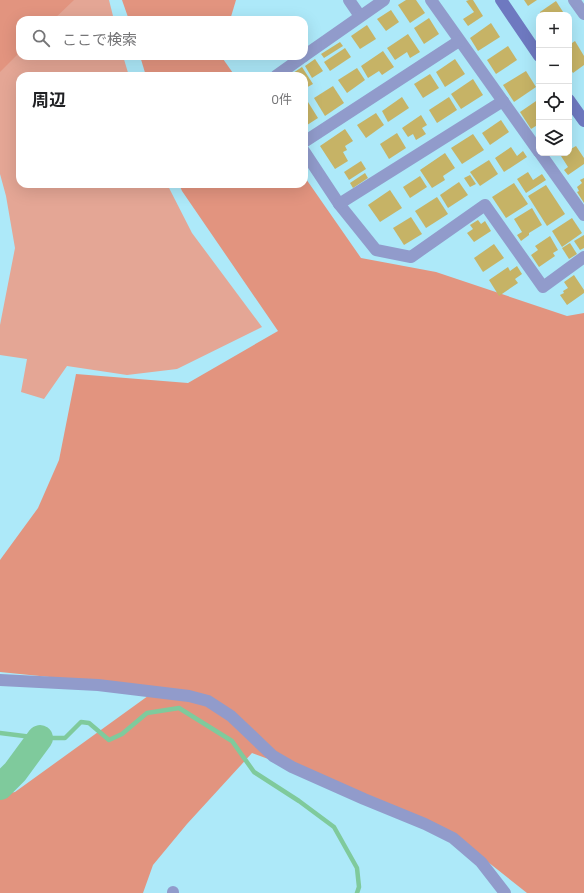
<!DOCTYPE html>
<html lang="ja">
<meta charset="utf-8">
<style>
body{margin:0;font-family:"IBM Plex Sans","Noto Sans JP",sans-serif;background:#f6f6f6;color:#202124}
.controls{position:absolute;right:12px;top:12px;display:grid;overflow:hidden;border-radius:8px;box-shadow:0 4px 16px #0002}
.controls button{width:36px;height:36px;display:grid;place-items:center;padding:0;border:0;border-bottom:1px solid #e0e0e0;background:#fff;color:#202124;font:20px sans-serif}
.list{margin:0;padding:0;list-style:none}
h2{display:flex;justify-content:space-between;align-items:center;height:52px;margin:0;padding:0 16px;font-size:17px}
h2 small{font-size:13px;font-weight:400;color:#757577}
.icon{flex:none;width:22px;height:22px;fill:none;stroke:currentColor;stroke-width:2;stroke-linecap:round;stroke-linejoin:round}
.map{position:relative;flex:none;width:584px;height:893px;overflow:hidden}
.search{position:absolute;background:#fff;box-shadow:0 4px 16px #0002;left:16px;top:16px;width:292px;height:44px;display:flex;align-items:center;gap:10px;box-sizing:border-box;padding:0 14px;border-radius:12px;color:#757577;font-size:15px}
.panel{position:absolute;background:#fff;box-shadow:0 4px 16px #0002;left:16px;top:72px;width:292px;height:116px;border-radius:12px}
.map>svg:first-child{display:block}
</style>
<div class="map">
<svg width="584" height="893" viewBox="0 0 584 893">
<rect width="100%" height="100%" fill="#ade9f9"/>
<polygon fill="#e4a695" points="44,0 109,0 114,20 20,20 20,56 123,56 129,76 20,76 20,184 167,184 192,233 262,327 177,369 127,375 67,366 44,399 21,392 27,359 0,355 0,325 15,248 6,196 0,174 0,14"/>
<g fill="#e2947f">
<polygon points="0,0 74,0 53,20 20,20 20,52 0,72"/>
<polygon points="122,0 236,0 230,20 129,20"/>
<polygon points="140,56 221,56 235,76 146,76"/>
<polygon points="304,176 361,258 436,272 567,316 584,313 584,893 527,893 464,843 355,791 252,753 187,824 153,865 143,893 0,893 0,795 15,792 159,688 0,672 0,560 38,508 59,460 76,374 188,383 278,331 182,191 179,184 304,184"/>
</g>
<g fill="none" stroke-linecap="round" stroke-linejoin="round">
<polyline stroke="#7fca9c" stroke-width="4.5" points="0,733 40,738 65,738 81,722 89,723 109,740 122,734 147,713 179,708 232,741 254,772 299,801 334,827 357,868 359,887 357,893"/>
<polyline stroke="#7fca9c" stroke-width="26" points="0,787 15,772 40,738"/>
</g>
<g fill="#c6b366">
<polygon points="406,0 416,0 425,13 410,23 398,5"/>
<polygon points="469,0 473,0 483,16 468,26 463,19 474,12 466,1"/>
<polygon points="524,0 537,0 528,6"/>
<polygon points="556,1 565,15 541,15 540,12"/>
<polygon points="391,10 399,22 386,31 377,19"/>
<polygon points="429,18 439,34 424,44 414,28"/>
<polygon points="491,23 500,37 478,51 470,38"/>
<polygon points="367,25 376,39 360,49 351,36"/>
<polygon points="408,34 420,52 410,58 407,52 395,60 387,48"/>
<polygon points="575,41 584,56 584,65 573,73 569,67 569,45"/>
<polygon points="340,42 343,46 324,58 321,54"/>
<polygon points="508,46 517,60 496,74 487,60"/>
<polygon points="345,48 351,57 330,71 324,62"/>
<polygon points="383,51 394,67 382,75 379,71 368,78 361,66"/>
<polygon points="315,59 323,71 312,78 305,66"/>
<polygon points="455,59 465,74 445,87 436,72"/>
<polygon points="302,67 313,84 304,89 304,76 295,76 293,73"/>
<polygon points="357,68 365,80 347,93 338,80"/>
<polygon points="526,71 536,87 514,102 503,85"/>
<polygon points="430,74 439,88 423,98 414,84"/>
<polygon points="473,79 483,95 461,109 451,94"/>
<polygon points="333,86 344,103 325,116 314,98"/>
<polygon points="402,97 409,108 388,122 382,111"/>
<polygon points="449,97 457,110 437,123 429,110"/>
<polygon points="539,99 539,124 531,129 520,112"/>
<polygon points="308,102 318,118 304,127 304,114 308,112 304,104"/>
<polygon points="376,113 384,125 366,138 357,125"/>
<polygon points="421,115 427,125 422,128 426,134 416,140 413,134 408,137 402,128"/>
<polygon points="501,120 509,132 490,145 482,133"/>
<polygon points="345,129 353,141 345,146 347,150 343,152 348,161 335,169 320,146"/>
<polygon points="397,133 406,148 389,159 380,144"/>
<polygon points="473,134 484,150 462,164 451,148"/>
<polygon points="576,146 584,158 584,164 568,175 564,170 568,167 561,156 565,153 569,153 569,150"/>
<polygon points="511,147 517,156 523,151 527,157 504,172 495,158"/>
<polygon points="445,153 455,168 443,176 445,180 432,188 420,170"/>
<polygon points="489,160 498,174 480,186 470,172"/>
<polygon points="361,161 366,169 349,180 344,172"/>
<polygon points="528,172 533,180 542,174 546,180 526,193 517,179"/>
<polygon points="365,173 368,178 353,188 350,183"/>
<polygon points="470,175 476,184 470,187 464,178"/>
<polygon points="420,176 427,187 410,198 403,187"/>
<polygon points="584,178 584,203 577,192 579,191 577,187 582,183 580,180"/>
<polygon points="459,182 468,195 448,208 440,195"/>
<polygon points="514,183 528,204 506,218 492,197"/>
<polygon points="546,185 565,214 547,226 528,196"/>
<polygon points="390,190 402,208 380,222 368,205"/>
<polygon points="437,197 448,214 426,228 415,211"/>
<polygon points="532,208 542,225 529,233 529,235 521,241 517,235 522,232 514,219"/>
<polygon points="411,217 422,234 404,245 393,228"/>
<polygon points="572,218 582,233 562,247 552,231"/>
<polygon points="478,220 481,224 485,221 491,231 474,242 467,233 473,229 470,225"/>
<polygon points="584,235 584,248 580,250 574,241"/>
<polygon points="550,236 558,250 553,253 555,256 539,267 531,255 538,250 535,246"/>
<polygon points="570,243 577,254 569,259 562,248"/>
<polygon points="494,244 504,258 483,272 474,258"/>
<polygon points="517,266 522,274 515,279 518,283 499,296 489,280 508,267 510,271"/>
<polygon points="574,275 584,290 584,293 567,305 560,295 564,293 563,291 568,288 564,282"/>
</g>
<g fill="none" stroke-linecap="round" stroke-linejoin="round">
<g stroke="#919bcb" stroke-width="12">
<polyline points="349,0 360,16"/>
<polyline points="431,0 539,152"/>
<polyline points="574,0 584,14"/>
<polyline points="304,56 384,0"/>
<polyline points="276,76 304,56"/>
<polyline points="304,142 459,41"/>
<polyline points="304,151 339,204 376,250 411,257 485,205 543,287 584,257"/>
<polyline points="540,153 584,215"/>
<polyline points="339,204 503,101"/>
<polyline points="0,680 98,685 189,696 208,701 231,716 273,756 292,767 364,799 425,824 453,838 481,862 505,893"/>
<polyline points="173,893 173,892"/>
</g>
<g stroke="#6e79c0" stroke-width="12">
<polyline points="501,0 539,56"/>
<polyline points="569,100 584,121"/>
</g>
</g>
</svg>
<div class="controls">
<button>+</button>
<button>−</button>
<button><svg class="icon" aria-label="locate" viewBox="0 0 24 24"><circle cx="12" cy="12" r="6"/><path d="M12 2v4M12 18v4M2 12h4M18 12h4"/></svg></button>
<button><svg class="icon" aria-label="layers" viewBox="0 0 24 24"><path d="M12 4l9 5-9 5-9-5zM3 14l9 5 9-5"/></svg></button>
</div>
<div class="search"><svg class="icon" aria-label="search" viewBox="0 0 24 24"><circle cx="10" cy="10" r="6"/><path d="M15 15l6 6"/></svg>ここで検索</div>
<section class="panel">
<h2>周辺<small>0件</small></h2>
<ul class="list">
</ul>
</section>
</div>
